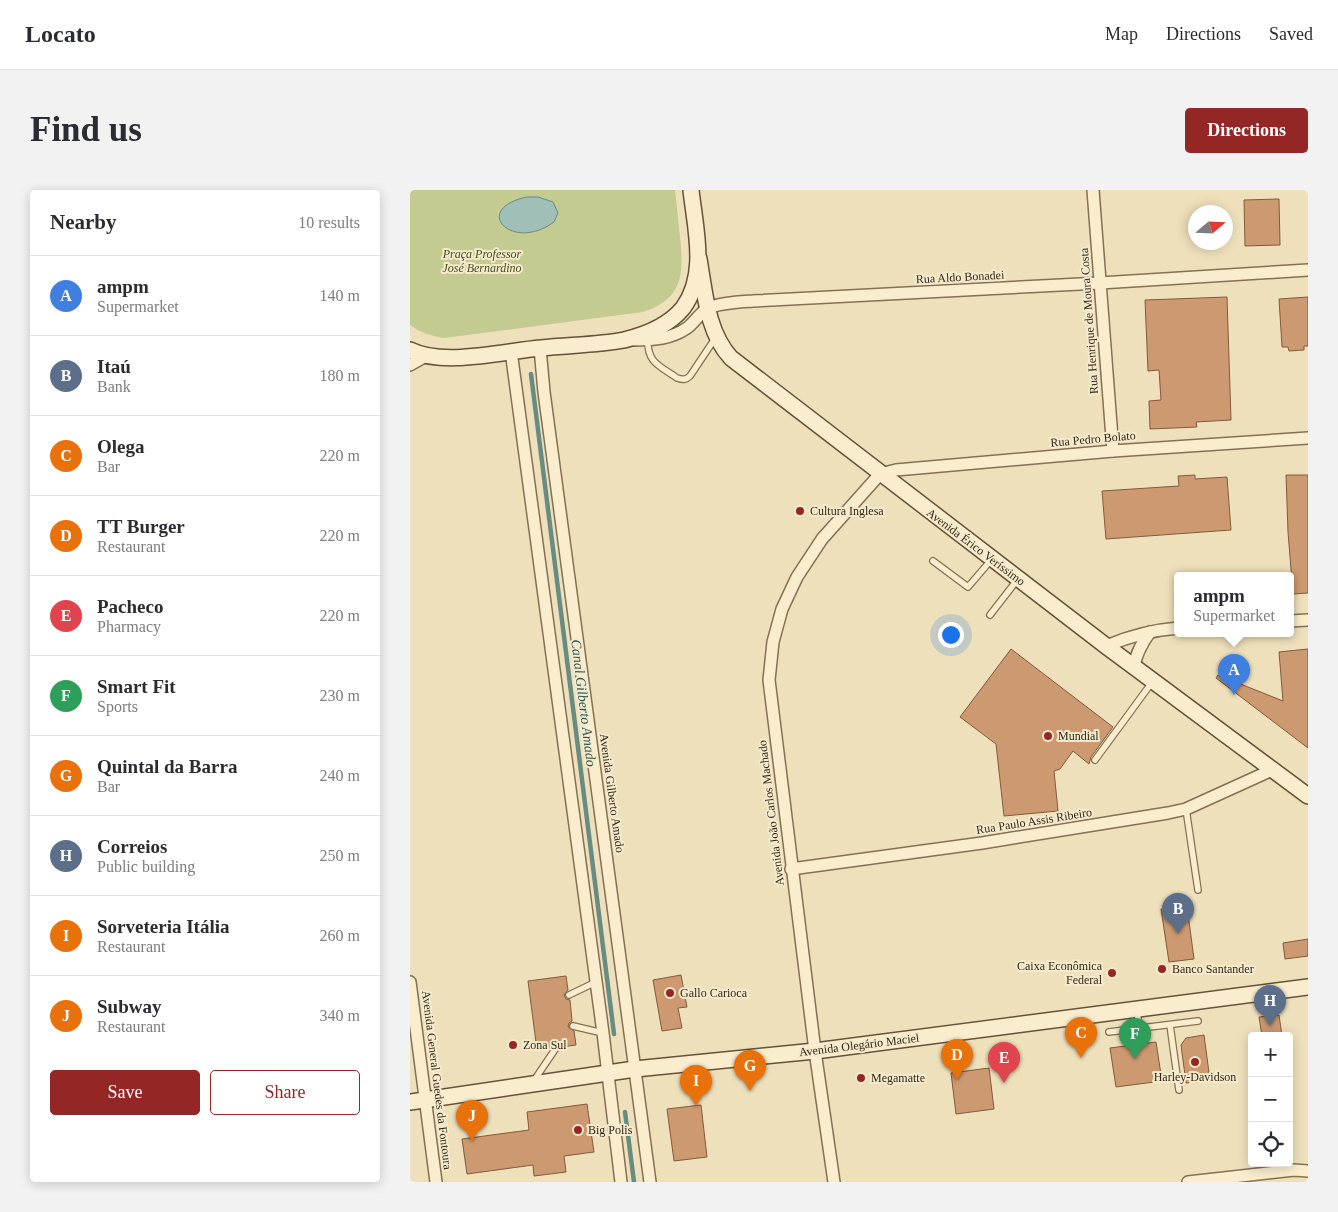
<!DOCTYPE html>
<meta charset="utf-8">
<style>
body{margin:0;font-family:Georgia,serif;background:#f2f2f3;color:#2b2b33}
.controls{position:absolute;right:15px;bottom:15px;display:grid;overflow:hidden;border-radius:5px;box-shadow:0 2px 12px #0003}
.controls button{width:45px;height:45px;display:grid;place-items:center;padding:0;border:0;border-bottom:1px solid #e1e1e2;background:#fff;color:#2b2b33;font:25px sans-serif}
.compass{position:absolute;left:778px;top:15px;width:45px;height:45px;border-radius:50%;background:#fff;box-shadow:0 2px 12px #0003;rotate:71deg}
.you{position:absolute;left:540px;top:444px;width:18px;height:18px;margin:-12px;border:4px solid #fff;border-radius:50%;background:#1a73e8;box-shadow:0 0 0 8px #1a73e833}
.badge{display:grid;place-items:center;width:32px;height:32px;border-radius:50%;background:#942625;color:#fff;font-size:16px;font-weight:700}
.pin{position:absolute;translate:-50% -41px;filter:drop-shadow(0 1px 2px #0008)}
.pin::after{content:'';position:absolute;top:26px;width:18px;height:15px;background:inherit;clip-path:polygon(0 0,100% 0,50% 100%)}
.popup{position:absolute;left:764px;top:382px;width:120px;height:65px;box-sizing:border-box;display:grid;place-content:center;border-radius:5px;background:#fff;filter:drop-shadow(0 1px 4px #0005);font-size:16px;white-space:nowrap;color:#7c7c81}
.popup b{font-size:19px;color:#2b2b33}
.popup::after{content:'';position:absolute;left:50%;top:100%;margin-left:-10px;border:10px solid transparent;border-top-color:#fff}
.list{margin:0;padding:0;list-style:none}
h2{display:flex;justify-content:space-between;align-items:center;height:65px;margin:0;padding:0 20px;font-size:21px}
h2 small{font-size:16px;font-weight:400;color:#7c7c81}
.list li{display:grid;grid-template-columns:32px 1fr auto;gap:15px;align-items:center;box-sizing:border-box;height:80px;padding:0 20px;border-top:1px solid #e1e1e2}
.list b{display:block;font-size:19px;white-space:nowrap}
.list p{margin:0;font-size:16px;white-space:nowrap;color:#7c7c81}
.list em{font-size:16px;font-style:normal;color:#7c7c81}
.actions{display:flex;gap:10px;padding:15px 20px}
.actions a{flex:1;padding:11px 0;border:1px solid #942625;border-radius:5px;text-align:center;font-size:18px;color:#942625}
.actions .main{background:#942625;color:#fff}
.icon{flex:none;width:28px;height:28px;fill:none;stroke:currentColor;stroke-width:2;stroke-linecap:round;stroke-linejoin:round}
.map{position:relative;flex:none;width:898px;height:992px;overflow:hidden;border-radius:5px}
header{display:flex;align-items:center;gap:30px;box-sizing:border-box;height:70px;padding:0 25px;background:#fff;border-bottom:1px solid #e1e1e2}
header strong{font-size:24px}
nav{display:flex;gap:28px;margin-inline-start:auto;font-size:18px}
.intro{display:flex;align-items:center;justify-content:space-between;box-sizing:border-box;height:120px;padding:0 30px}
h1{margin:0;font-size:35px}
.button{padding:12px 22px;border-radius:5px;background:#942625;color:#fff;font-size:18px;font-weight:700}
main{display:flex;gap:30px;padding:0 30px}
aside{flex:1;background:#fff;border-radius:5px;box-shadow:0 2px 12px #0003}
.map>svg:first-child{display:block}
</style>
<header>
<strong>Locato</strong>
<nav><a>Map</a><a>Directions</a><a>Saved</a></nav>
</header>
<div class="intro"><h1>Find us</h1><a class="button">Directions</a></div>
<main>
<aside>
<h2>Nearby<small>10 results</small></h2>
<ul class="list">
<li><span class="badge" style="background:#3f7fe0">A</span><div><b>ampm</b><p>Supermarket</p></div><em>140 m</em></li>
<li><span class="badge" style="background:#5c6f8a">B</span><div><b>Itaú</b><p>Bank</p></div><em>180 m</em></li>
<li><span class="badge" style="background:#e8710a">C</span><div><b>Olega</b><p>Bar</p></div><em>220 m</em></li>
<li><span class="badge" style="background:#e8710a">D</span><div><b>TT Burger</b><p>Restaurant</p></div><em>220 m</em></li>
<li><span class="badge" style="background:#e0444e">E</span><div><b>Pacheco</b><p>Pharmacy</p></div><em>220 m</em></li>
<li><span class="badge" style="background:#2e9e5b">F</span><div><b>Smart Fit</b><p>Sports</p></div><em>230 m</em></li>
<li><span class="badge" style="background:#e8710a">G</span><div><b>Quintal da Barra</b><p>Bar</p></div><em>240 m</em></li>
<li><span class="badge" style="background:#5c6f8a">H</span><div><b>Correios</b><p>Public building</p></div><em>250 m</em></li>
<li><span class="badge" style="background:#e8710a">I</span><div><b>Sorveteria Itália</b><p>Restaurant</p></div><em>260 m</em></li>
<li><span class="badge" style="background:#e8710a">J</span><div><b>Subway</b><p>Restaurant</p></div><em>340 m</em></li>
</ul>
<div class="actions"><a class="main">Save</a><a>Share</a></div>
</aside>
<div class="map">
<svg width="898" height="992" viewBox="0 0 898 992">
<rect width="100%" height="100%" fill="#eee0bb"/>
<path fill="#c3cb90" d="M 0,0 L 265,0 C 267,16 268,31 270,47 C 274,84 273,109 233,122 L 34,148 C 21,146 11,143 0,135 Z"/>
<path fill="#a0bfb6" stroke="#678c83" d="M 117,7 L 128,7 L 143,12 L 148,23 L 144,32 C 102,63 60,19 117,7 Z"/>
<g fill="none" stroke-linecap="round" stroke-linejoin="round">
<g stroke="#678c83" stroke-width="4.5">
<polyline points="121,184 204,844"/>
<polyline points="215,922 224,992"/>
</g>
</g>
<g fill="#cd9970" stroke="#84593b">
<polygon points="869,9 870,55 835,56 834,10"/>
<polygon points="817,107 821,230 786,232 787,237 740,239 739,211 751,210 749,180 738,181 735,110"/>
<polygon points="898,107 898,156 894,156 894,160 879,161 878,157 872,157 869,109"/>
<polygon points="785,285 785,289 817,287 821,340 696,349 692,301 769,296 768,286"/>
<polygon points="876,285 898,285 898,403 883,404 878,342"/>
<polygon points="601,459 703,537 681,567 679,574 663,561 650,579 644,581 648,621 594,626 586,554 550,527"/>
<polygon points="898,459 898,558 806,488 808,485 873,511 869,462"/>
<polygon points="777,716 784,769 759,772 751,719"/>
<polygon points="898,749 898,766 875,769 873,753"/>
<polygon points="271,785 277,817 268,818 272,838 252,841 243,790"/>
<polygon points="156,786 158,800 154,805 156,809 160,810 162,831 159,833 158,837 164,841 166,855 151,857 146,853 140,858 127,860 118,791"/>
<polygon points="869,825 872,846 852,846 849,827"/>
<polygon points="794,845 800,890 776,893 771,855 776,848"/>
<polygon points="746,852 752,891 706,897 700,858"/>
<polygon points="579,878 584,919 546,924 541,883"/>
<polygon points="177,914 184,962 154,966 156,982 124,986 123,975 57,984 52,949 119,940 117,922"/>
<polygon points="291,915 297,967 264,971 257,919"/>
</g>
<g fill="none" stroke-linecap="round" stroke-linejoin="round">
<g stroke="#857055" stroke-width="8">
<g id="service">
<path d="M 238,150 C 237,173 250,176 267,188 C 273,190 276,190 280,186 L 306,147"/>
<polyline points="523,371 558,397 582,369"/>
<polyline points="580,425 608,389"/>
<polyline points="685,570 743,491"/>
<polyline points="776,619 788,700"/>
<polyline points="159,805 186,792"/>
<polyline points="727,819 729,838"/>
<polyline points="760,835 769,900"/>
<polyline points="163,836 193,843"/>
<polyline points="699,842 788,831"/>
<polyline points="123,892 146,858"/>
</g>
</g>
<g stroke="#857055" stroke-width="14">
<g id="minor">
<polyline points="683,0 703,261"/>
<path d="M 225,150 C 244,150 261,149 277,138 C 284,133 289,124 297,119 C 307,113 330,112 343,111 L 690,93 L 898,80"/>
<polyline points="130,158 134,202 240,992"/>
<polyline points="101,161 193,843 211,992"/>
<polyline points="0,175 16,166"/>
<polyline points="880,431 898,430"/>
<path d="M 696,456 C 720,446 742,440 768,438"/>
<path d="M 724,477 C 726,463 732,453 740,442"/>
<polyline points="381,679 572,653 758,623 776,619 862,580"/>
<polyline points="0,792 26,992"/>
<polyline points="424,992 405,861 359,490 363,452 372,419 387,387 412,349 470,284 486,280 703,261 898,248"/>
<polyline points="778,992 884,980 898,981"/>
</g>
</g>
<g stroke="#665139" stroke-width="18">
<g id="secondary">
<path d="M 289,69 C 295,103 297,142 321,168 L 696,456 L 898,606"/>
<path d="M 0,160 C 33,177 94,161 131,158 C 158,155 188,155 214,150 C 235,145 259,135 273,118 C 298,84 285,38 281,0"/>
<polyline points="0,912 225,879 405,861 898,797"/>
</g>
</g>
<use href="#service" stroke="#f9edce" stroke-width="5.5"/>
<use href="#minor" stroke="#f9edce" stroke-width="11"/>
<use href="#secondary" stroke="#f9edce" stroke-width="15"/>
</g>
<g fill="#942625" stroke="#f5eacb" stroke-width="2">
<circle cx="390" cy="321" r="5"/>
<circle cx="638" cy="546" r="5"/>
<circle cx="752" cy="779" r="5"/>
<circle cx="702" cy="783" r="5"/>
<circle cx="260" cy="803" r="5"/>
<circle cx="103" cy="855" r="5"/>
<circle cx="785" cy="872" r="5"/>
<circle cx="451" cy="888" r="5"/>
<circle cx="168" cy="940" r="5"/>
</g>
<g text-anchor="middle" stroke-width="4" stroke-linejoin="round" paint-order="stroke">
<g font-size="12" font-style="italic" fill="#435021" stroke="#f5eacb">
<text x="72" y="68">Praça Professor<tspan x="72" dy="14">José Bernardino</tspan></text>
</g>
<g font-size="12" fill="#34271a" stroke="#f5eacb">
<text transform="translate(550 87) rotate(-3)" y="4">Rua Aldo Bonadei</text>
<text transform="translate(679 131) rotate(-94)" y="4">Rua Henrique de Moura Costa</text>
<text transform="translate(683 249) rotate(-5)" y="4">Rua Pedro Bolato</text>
<text transform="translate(566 357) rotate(37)" y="4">Avenida Érico Veríssimo</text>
<text transform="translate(202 603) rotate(82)" y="4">Avenida Gilberto Amado</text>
<text transform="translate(361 623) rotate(-97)" y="4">Avenida João Carlos Machado</text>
<text transform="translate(624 631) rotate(-9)" y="4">Rua Paulo Assis Ribeiro</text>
<text transform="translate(449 855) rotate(-7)" y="4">Avenida Olegário Maciel</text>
<text transform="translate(27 890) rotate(83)" y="4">Avenida General Guedes da Fontoura</text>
</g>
<g font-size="12" fill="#34271a" stroke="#f5eacb" text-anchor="start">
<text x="400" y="325">Cultura Inglesa</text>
<text x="648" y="550">Mundial</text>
<text x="692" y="780" text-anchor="end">Caixa Econômica<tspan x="692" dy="14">Federal</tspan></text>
<text x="762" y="783">Banco Santander</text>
<text x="270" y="807">Gallo Carioca</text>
<text x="113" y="859">Zona Sul</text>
<text x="785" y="891" text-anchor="middle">Harley-Davidson</text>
<text x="461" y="892">Megamatte</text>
<text x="178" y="944">Big Polis</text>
</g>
<g font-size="14" font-style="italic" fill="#295452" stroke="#f5eacb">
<text transform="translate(174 513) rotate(83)" y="5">Canal Gilberto Amado</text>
</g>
</g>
</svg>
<div class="controls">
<button>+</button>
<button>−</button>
<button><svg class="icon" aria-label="locate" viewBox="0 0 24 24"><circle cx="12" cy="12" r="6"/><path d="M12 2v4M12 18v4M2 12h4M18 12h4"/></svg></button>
</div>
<svg class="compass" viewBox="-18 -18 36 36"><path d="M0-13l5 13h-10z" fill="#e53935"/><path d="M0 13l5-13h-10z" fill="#7c7c81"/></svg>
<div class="you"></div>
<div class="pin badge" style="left:824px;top:505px;background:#3f7fe0">A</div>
<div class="popup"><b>ampm</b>Supermarket</div>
<div class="pin badge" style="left:768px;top:744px;background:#5c6f8a">B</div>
<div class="pin badge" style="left:671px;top:868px;background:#e8710a">C</div>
<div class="pin badge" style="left:547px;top:890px;background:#e8710a">D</div>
<div class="pin badge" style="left:594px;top:893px;background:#e0444e">E</div>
<div class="pin badge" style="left:725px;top:869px;background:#2e9e5b">F</div>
<div class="pin badge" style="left:340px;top:901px;background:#e8710a">G</div>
<div class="pin badge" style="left:860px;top:836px;background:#5c6f8a">H</div>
<div class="pin badge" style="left:286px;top:916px;background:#e8710a">I</div>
<div class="pin badge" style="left:62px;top:951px;background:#e8710a">J</div>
</div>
</main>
